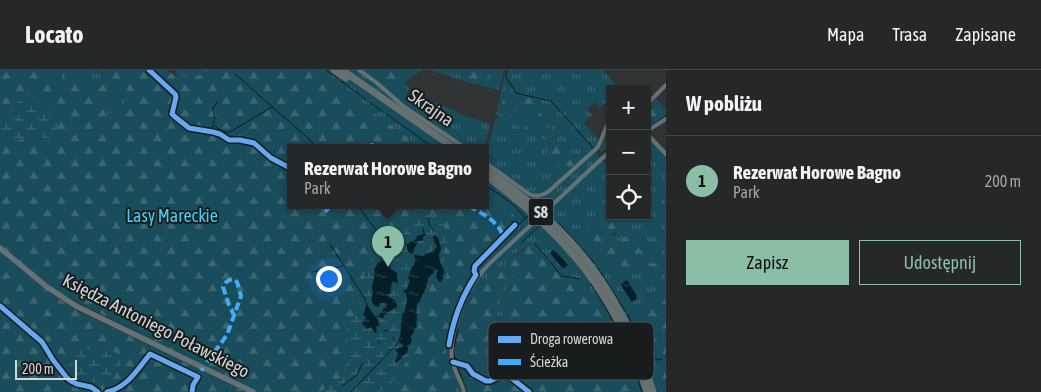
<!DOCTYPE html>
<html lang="pl">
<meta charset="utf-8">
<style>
body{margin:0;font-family:"Asap Condensed",sans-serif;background:#313334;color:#f1f3f6}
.controls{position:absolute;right:15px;top:15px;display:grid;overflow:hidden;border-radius:0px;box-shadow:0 1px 4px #0004}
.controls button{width:45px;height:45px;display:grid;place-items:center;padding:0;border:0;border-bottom:1px solid #424445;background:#252728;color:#f1f3f6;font:25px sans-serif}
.scale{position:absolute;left:15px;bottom:12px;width:62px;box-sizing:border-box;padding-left:5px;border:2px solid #d2d5d6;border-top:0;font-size:14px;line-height:18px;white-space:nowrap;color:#d2d5d6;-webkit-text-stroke:4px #191c1d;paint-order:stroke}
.you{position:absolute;left:328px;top:208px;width:18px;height:18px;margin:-12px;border:4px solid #fff;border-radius:50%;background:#1a73e8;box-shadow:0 0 0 8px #1a73e833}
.badge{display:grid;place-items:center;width:32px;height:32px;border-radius:50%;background:#8abfa5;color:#111;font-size:16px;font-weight:700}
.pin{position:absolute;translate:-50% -41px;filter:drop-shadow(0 1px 2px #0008)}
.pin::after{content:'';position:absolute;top:26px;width:18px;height:15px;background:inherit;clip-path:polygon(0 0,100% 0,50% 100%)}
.popup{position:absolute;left:287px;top:74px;width:202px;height:65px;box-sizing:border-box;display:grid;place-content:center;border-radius:0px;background:#252728;filter:drop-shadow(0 1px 4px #0005);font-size:16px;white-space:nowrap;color:#a3a5a8}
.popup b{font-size:19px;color:#f1f3f6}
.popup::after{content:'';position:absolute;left:50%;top:100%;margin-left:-10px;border:10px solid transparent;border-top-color:#252728}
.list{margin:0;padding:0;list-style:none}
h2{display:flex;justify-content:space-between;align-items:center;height:65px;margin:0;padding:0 20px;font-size:21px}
h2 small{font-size:16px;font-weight:400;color:#a3a5a8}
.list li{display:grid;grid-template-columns:32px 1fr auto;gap:15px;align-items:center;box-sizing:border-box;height:90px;padding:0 20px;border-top:1px solid #424445}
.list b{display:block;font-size:19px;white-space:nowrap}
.list p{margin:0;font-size:16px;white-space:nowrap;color:#a3a5a8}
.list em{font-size:16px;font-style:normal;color:#a3a5a8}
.actions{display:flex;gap:10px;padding:15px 20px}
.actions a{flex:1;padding:11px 0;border:1px solid #8abfa5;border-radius:0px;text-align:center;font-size:18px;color:#8abfa5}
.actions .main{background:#8abfa5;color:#111}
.icon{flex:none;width:28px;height:28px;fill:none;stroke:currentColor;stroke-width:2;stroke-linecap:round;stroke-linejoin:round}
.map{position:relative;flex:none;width:666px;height:322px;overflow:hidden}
header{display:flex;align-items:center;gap:30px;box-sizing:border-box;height:70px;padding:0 25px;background:#252728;border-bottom:1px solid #424445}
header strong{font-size:24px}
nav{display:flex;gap:28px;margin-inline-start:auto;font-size:18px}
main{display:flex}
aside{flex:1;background:#252728}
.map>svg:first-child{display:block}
</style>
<header>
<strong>Locato</strong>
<nav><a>Mapa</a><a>Trasa</a><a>Zapisane</a></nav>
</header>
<main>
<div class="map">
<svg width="666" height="322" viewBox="0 0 666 322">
<defs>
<pattern id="grass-tufts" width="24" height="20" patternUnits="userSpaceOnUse" patternTransform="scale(1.25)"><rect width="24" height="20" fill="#1a4d5b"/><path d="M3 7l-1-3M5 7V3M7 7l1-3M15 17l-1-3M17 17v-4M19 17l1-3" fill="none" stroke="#3a6672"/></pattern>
<pattern id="forest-firs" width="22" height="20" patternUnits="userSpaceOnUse" patternTransform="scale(1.25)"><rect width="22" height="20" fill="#1a4d5b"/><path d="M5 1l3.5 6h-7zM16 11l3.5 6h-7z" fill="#3a6672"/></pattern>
<pattern id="wetland-marsh" width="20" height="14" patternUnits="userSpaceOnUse" patternTransform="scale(1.25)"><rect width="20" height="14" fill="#1a4d5b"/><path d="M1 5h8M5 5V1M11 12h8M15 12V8" fill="none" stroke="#3a6672"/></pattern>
<pattern id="water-ripples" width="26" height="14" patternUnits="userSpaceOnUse" patternTransform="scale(1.25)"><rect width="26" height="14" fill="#041f27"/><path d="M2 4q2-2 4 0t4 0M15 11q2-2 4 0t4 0" fill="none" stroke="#283f46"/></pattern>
</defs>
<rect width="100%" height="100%" fill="#313435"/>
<g fill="url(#grass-tufts)" fill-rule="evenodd">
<polygon points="41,0 62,0 61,9 54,10"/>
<polygon points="80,0 94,0 96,1 103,0 101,11 102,15 98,18 89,21 78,8 78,2"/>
<path d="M 314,0 L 372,0 L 389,12 L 413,2 L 412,0 L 423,0 L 414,5 L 405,13 L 409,18 L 405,30 L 406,31 L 409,27 L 440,34 L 462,45 L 490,54 L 485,75 L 488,76 L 496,47 L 498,48 L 499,46 L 496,44 L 506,0 L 603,0 L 619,19 L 610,19 L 610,30 L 600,37 L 595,32 L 587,38 L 592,45 L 584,53 L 598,69 L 600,73 L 595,79 L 592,79 L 602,89 L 610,83 L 610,146 L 615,146 L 610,155 L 602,156 L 582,166 L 607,196 L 614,198 L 666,203 L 666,231 L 647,224 L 640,239 L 654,271 L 658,286 L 664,290 L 657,299 L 662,322 L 639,322 L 634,310 L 628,313 L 626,305 L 631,302 L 625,288 L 613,267 L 612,256 L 595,227 L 585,212 L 563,210 C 556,202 538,174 527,177 C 523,178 517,183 513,186 L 513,205 L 481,322 L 474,322 L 507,205 L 490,206 L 482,215 L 477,215 L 466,236 L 459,259 L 455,258 L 450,284 L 463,322 C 457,312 449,293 449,280 C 449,272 453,264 453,257 C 442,289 453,293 461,322 L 314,322 L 304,173 L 494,153 L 488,126 L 486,124 L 486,78 L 422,78 ZM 507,11 L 516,25 L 535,29 L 547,58 L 550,59 L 551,46 L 557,65 L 556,72 L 560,76 L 547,82 L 553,77 L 554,75 C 550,71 545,70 542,66 L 545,63 L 544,60 L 532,53 L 519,40 L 507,43 L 527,62 L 500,42 Z"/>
<polygon points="430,0 463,0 465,9 482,13 491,0 504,0 499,20 464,11"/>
<polygon points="120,19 129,21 130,26 120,38 108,45 105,43 107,29 113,25"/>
<polygon points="665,39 666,48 647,60 647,54"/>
<path d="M 610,56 L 610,74 L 601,82 L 600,79 C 605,72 605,63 610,56 Z"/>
<polygon points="647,65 666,86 666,157 641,181 624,167 610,178 606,174 609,167 616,165 617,161 625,154 619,146 647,146"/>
<polygon points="666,178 666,193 646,195"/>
</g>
<g fill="url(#forest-firs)" fill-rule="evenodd">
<path d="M 0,0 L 41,0 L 54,10 L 59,10 L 62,8 L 62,0 L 80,0 L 78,2 L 78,8 L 89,21 L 98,18 L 102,15 L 101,11 L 103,0 L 166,0 L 177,7 L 176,0 L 314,0 L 422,78 L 290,78 L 290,136 L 486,136 L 486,124 L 516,147 L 473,194 L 470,199 L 473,204 C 462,222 456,238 450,258 C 448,268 444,279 446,289 C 448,301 457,310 459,322 L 380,322 L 384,321 L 396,308 L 414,279 L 417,272 L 416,267 L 421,238 L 426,231 L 426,226 L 429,221 L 431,210 L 434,209 L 437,216 L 447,200 C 443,185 444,170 443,154 L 433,144 L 429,142 L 419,145 L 416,151 L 406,156 L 364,204 L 364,222 L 355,244 L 347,256 L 346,261 L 351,288 L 342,306 L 327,316 L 321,322 L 258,322 L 204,296 L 50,218 L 0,175 ZM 120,19 L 129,21 L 130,26 L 120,38 L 108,45 L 105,43 L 107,29 Z"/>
<polygon points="372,0 412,0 413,2 389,12"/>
<polygon points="463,0 491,0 482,13 465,9"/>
<polygon points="507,11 516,25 535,29 547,58 550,59 551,44 555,59 558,61 556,72 569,84 574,95 566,102 546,82 550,78 553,77 554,75 542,67 545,63 544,60 532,53 519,40 508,43 528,58 528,63 500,43"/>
<polygon points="656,29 665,39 647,54 647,39"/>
<polygon points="615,146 623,146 625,149 625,154 609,167 606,174 610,178 624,167 631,167 641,181 666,157 666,178 647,194 666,193 666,203 614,198 607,196 582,166 588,162 587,158 590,149 595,147 596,150 602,152 602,156 610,155"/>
<path d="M 530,176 C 544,182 553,198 563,210 L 567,208 L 585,212 L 595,227 L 612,256 L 613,267 L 625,288 L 632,302 L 626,305 L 627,310 L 629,313 L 634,309 L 639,322 L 481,322 L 513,205 L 509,190 L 527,177 Z"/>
<path d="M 0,181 C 25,203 47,222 76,240 L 246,322 L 0,322 Z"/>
<path d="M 504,194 L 507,205 L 474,322 L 468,322 C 465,311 459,300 456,289 C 450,270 468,232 477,215 L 482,215 L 490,206 Z"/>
<polygon points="647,224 666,231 666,322 662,322 657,299 659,294 664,290 658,287 654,271 645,253 640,239 643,229"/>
</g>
<g fill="url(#wetland-marsh)" fill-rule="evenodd">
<polygon points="181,0 213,0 203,3 187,11 183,8"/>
<path d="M 29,23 L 43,36 L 53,42 L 62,68 L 45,72 L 42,67 L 37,63 L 32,66 L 17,71 C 5,65 0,67 0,52 L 18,32 Z"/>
<path d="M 424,141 C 431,142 434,144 438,149 C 446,156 448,163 446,174 C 445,178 443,181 443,185 C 444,196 454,212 437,216 L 434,209 L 431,210 L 429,221 L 426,226 L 426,231 L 421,238 L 416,267 L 417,272 L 414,279 L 396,308 L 384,321 L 321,322 L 327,316 L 342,306 L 351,288 L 346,261 L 347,256 L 355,244 L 364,222 L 364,205 L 375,184 L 406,156 L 416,151 L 419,145 ZM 425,164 L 422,170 L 418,171 C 417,176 414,178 412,183 L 409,182 L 407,177 C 410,173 413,171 417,170 L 416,168 L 418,165 ZM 433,166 L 435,166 L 439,172 L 439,186 L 444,197 L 442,210 L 440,212 C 435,210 437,205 438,200 L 435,199 L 433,201 L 434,203 L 431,205 L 427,208 L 428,210 L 419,232 L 417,233 C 415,239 417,244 417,250 C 416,256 412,260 411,266 C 411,269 411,271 410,274 L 407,275 C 406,283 403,287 396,291 C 398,287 397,282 399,278 L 403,277 L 399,270 L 401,257 L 402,244 L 402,243 L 404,244 C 407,237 407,231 406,223 L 405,222 L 410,210 L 409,209 L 411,199 L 415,193 L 415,185 L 419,185 L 425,186 L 425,184 C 429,184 435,180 437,176 L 434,172 ZM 388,185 L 391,186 L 389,191 L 390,198 L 397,203 L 397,210 L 398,212 L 392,212 L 390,224 L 387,224 L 386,225 L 388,227 L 390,227 L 397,237 L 388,241 L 381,249 L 379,247 L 380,243 L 382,241 L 383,239 L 385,238 L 387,235 L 381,233 L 378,237 C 366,233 375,225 371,217 L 375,207 L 375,198 L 377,195 L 378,192 L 380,193 L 380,191 L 384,191 ZM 367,235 L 379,253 L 379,255 L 376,257 L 377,261 L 376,263 L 374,260 L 372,260 L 371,257 L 367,259 L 363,255 L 364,250 L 366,248 L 363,245 Z"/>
<path d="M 98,278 L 114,281 L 123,290 L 114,308 C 110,310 105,312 101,312 C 90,313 77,308 69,301 L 70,288 L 73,281 Z"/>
</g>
<g fill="url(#water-ripples)">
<path d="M 424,164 L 426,164 L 423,167 L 423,170 L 418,171 C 417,175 413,179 413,184 L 408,182 L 406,174 L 409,174 L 409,172 L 414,171 L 415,169 L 416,170 L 417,166 Z"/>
<path d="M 433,166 L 436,166 L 438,168 L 441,178 C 441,179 439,184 439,186 C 440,198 449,199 441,212 L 439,212 L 436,206 L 438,200 L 436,199 L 433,201 L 434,203 L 431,205 L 428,208 C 428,217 422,225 419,233 L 417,233 L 417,238 L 416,238 L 417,248 L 416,254 L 417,255 L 413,264 L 411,266 L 412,271 L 409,275 L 407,275 L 408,279 L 407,283 C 402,284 400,293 395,292 L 394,292 L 396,290 L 398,283 L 395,279 L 403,277 L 403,275 L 399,272 L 398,268 L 400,267 L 401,258 L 402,243 L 404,244 L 407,231 L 406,223 L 405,222 L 403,224 L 404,220 L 407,219 L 410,211 L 408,208 L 411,199 L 415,193 L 414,185 L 424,186 L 425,184 C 429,184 434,181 437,176 L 434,172 Z"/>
<polygon points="553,180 558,184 568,195 563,199 550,183"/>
<path d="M 388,184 L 391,187 L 389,191 L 390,198 L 398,204 L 397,205 L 398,213 L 394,212 L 392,212 L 390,224 L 387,224 L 386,225 L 396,231 L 397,237 L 386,243 L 382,249 L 379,246 L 380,243 L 382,242 L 383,239 L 385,238 L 387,235 L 385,233 L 381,233 L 378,237 C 369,234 372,227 373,221 L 372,221 C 371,213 377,206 374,199 L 377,195 L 378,192 L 380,193 L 380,191 L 384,191 Z"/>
<polygon points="627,210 637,226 636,227 637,229 632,232 620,214"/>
<path d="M 366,233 L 379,252 L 379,255 L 376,257 L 377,261 L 375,263 L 371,257 L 367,259 L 363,255 L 362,252 L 364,252 L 366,248 L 365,246 L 363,245 C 364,241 367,237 366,233 Z"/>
</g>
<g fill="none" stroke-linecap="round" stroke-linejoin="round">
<g stroke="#041f27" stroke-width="1">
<polyline points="326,0 339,9"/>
<polyline points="507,0 506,7 516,23 551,31 594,79"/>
<polyline points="235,4 310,70 316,78"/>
<polyline points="341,11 383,42"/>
<polyline points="385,43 434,78"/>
<polyline points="215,56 218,59 228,63 272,37"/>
<polyline points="648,58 666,46"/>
<polyline points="212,60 215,47 213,41 213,38 218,31"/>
<polyline points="604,90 606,92 610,92"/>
<polyline points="486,115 515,136 525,148 528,146"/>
<polyline points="358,136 388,176 388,184"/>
<polyline points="428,148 430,156 434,161"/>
<polyline points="558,152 584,181 595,194"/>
<polyline points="423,158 424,164"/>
<polyline points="512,162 525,148"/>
<polyline points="522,172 539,156"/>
<polyline points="330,174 365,229 366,233"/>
<polyline points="535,174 548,189"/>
<polyline points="549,191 561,205"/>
<polyline points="598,198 625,241"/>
<polyline points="581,199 586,206"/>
<polyline points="312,202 343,196"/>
<polyline points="562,206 580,209"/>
<path d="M 591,214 C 613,247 630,283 642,322"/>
<polyline points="628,245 648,292 651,290"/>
<polyline points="376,247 379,246"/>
<polyline points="458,259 453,281 455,289 466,322"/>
<polyline points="384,261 388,260"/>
<polyline points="393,267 394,270"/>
<polyline points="379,272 379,273"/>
<polyline points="655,288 658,290 662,289"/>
<polyline points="342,316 357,305 361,296 364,293"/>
<polyline points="351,322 399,272"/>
</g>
<g stroke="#657175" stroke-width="4">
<polyline points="359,0 377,13 403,36 465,78"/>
<polyline points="647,34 666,15"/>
<polyline points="647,61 666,49"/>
<polyline points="647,64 666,84"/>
<path d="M 486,93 L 529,124 C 536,127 541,126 548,122 L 597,78 C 603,70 603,59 610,52"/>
<path d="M 464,322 C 461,310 454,301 452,289 C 450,279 453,269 455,258 C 462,232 470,214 489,194 L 610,81"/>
</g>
<polyline stroke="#647176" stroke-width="5.5" points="0,178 47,217 76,236 253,322"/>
<g stroke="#677071" stroke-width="7">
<polyline points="334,0 346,8"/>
<polyline points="342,0 454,78"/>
<path d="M 486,100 C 508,115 529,131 549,150 C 599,195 634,257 653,322"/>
<path d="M 486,106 C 566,164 617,226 647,322"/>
</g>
<g stroke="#42abf6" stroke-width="4" stroke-dasharray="8 4" stroke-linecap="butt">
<polyline points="369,78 372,75 377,78"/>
<path d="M 469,136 C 481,143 495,149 502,163"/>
<polyline points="325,142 330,136"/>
<path d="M 207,292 L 227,265 L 241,226 L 237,212 L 234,209 C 229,209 225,212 223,217 L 229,235 L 234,245"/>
<polyline points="195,311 203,298"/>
</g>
<g stroke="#191c1d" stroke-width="8">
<g id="cycleway">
<polyline points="149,0 175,24 176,27 172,44 174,46 189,58 213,62 220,64 229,70 240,70 254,73 271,88 290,98"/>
<polyline points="0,236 42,272 53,290 67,308 71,311 77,314 91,317 98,322"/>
<path d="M 449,275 C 453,250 462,226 476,205 L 474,201 L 475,196 L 515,155"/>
<polyline points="453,292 467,296 473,304 486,311 490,311 501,306 510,307 529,322"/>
<path d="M 107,322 C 128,317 137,300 150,284 L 198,307 L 193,315 L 192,322"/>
</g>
</g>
<use href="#cycleway" stroke="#66a8f1" stroke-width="5"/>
</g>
<g text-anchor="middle" stroke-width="4" stroke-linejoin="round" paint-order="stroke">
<rect fill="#191c1d" stroke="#9a9e9e" stroke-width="1" x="528.5" y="128.5" width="25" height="27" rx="4"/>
<g font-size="16" font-weight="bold" fill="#d2d5d6">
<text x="541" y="148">S8</text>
</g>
<g font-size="18" fill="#d2d5d6" stroke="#191c1d">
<text transform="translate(431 38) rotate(35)" y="6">Skrajna</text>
<text transform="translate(156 256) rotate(27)" y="6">Księdza Antoniego Poławskiego</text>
</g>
<g font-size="18" fill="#3ed2fa" stroke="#191c1d">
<text x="172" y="152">Lasy Mareckie</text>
</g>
</g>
<rect x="488" y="252" width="166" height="58" rx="8" fill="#191c1d" stroke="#505454" stroke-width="1"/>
<rect x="498" y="266" width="23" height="7" fill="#66a8f1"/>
<rect x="498" y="289" width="23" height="6" fill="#42abf6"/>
<g font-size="14" fill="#d2d5d6">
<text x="530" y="274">Droga rowerowa</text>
<text x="530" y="297">Ścieżka</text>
</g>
</svg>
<div class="controls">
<button>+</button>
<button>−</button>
<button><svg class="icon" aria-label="locate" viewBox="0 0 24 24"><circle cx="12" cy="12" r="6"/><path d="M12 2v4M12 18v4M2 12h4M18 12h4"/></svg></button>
</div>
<div class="scale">200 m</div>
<div class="you"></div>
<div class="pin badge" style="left:388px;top:197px">1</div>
<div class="popup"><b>Rezerwat Horowe Bagno</b>Park</div>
</div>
<aside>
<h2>W pobliżu<small></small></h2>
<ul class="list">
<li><span class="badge">1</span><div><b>Rezerwat Horowe Bagno</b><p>Park</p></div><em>200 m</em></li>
</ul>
<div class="actions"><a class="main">Zapisz</a><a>Udostępnij</a></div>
</aside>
</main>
